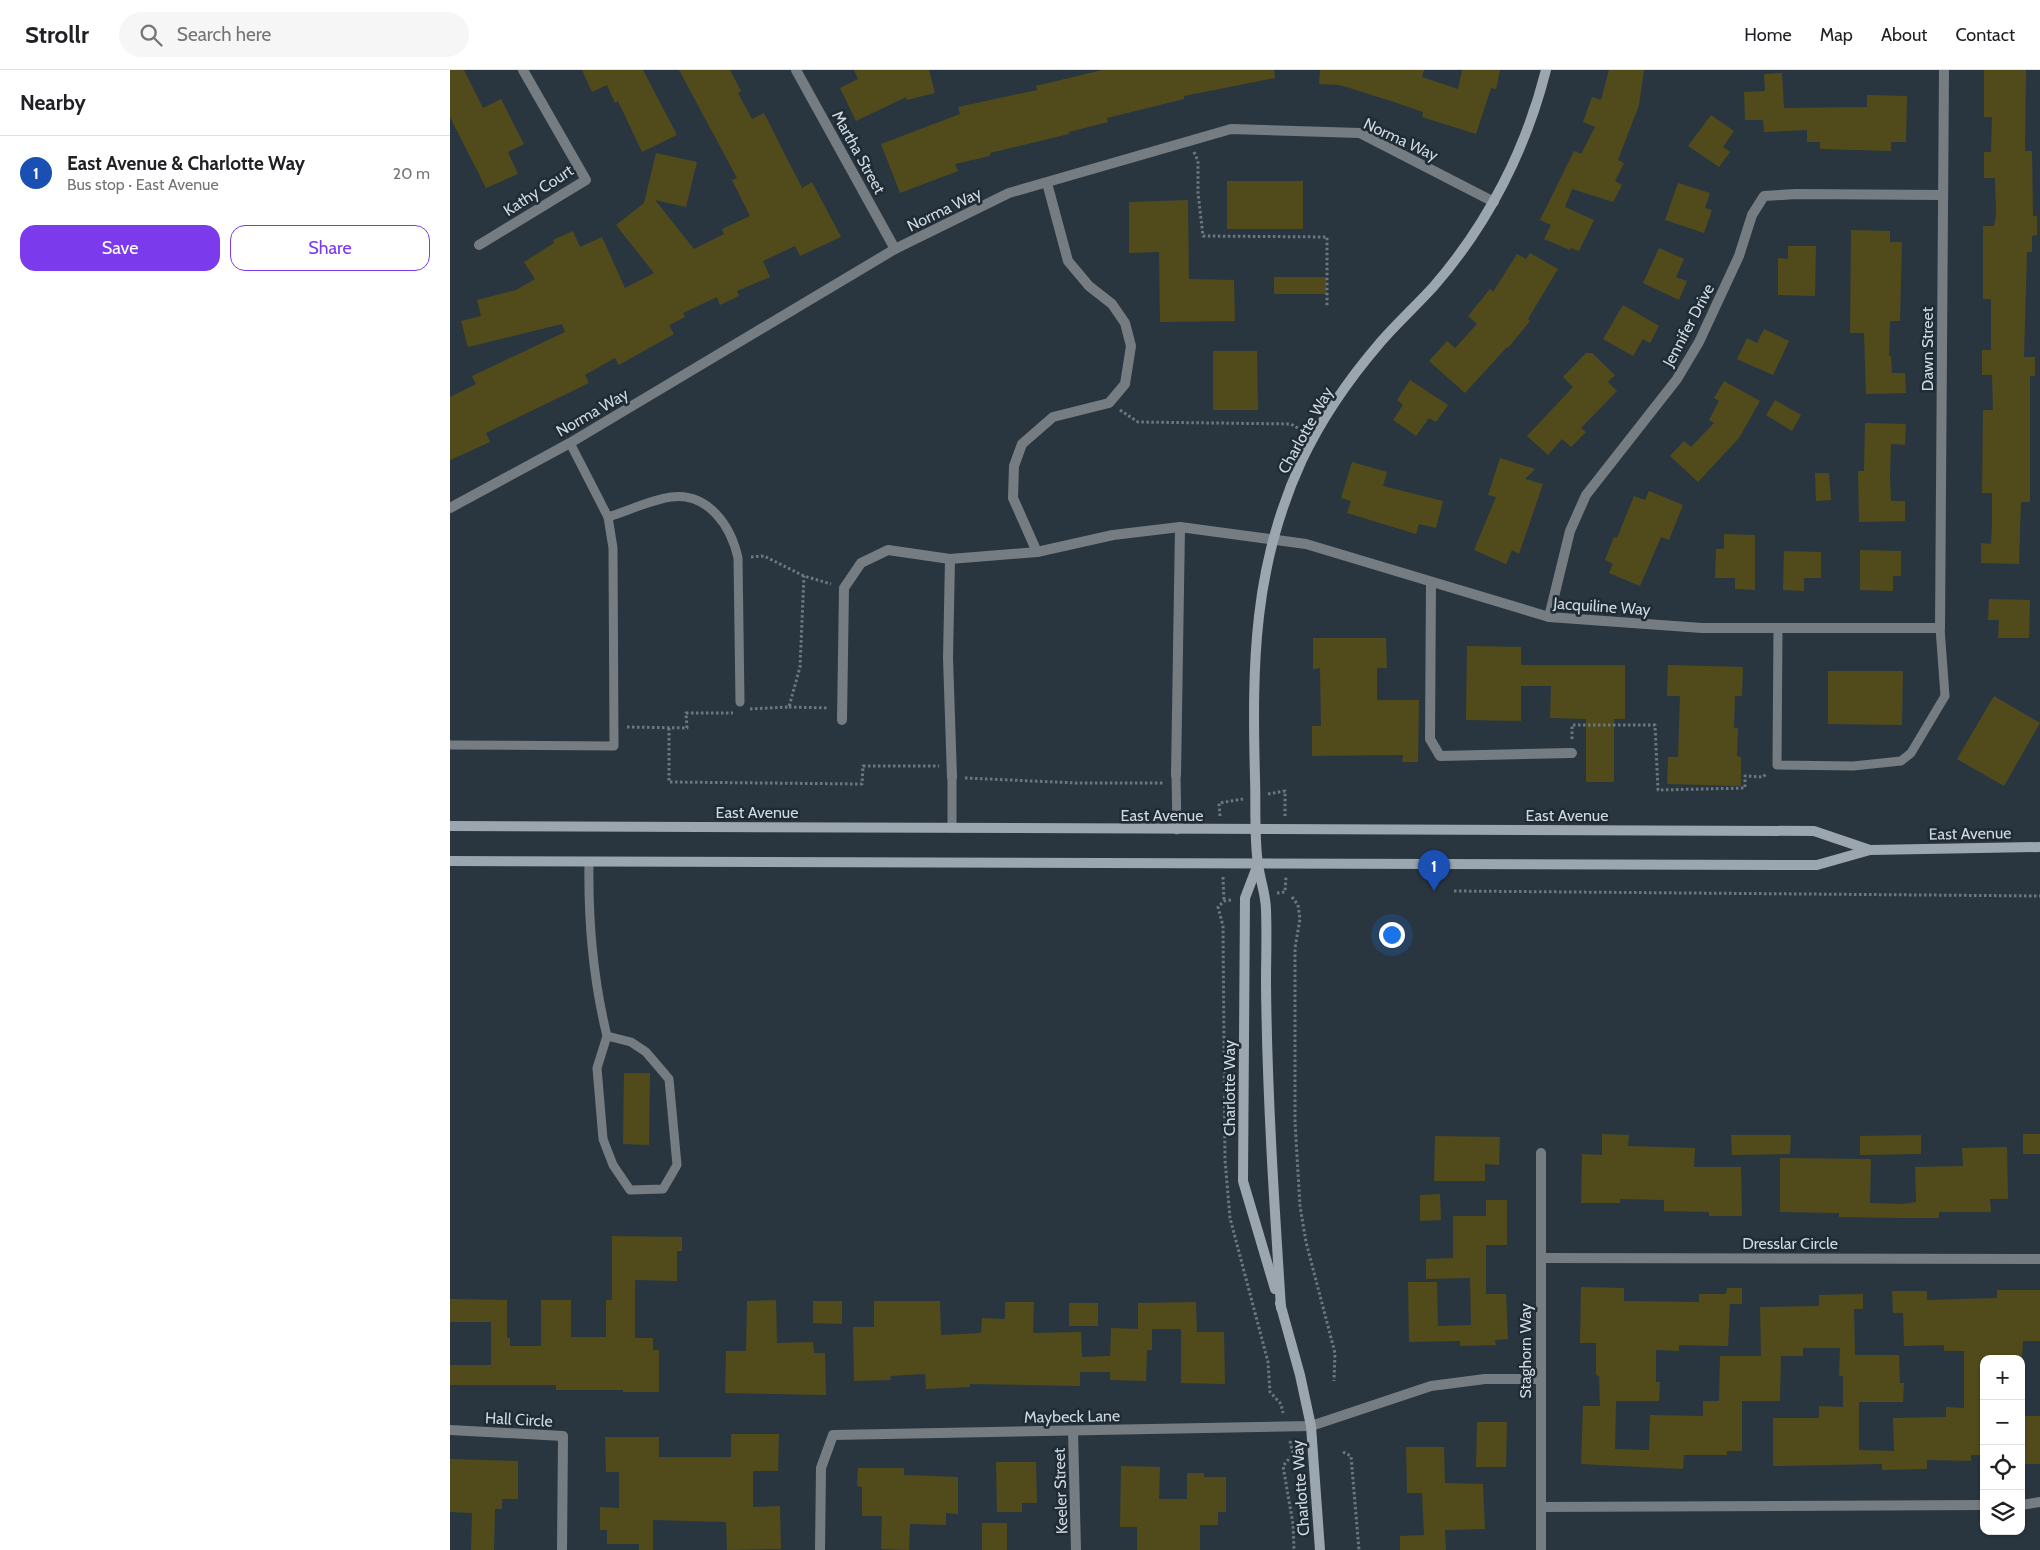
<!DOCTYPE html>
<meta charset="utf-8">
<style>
body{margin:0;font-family:Cabin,sans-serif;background:#f6f6f6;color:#202124}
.controls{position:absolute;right:15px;bottom:15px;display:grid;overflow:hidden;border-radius:10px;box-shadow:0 1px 4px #0004}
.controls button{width:45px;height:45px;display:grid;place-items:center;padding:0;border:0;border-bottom:1px solid #e0e0e0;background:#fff;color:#202124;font:25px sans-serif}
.you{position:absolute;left:941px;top:864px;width:18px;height:18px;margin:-12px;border:4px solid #fff;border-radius:50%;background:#1a73e8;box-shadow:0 0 0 8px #1a73e833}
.badge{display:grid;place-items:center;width:32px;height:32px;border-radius:50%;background:#7c3aed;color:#fff;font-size:16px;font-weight:700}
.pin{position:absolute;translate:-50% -41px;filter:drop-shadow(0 1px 2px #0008)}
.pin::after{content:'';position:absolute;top:26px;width:18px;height:15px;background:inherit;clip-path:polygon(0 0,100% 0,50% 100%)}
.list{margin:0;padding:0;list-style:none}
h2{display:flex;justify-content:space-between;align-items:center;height:65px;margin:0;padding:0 20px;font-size:21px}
h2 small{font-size:16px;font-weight:400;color:#757577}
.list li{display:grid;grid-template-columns:32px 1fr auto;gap:15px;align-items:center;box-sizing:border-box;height:75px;padding:0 20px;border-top:1px solid #e0e0e0}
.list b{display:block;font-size:19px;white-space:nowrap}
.list p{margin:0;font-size:16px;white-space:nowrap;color:#757577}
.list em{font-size:16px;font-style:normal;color:#757577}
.actions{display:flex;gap:10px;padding:15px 20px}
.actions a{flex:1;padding:11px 0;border:1px solid #7c3aed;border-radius:15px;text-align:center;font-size:18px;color:#7c3aed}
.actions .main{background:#7c3aed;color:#fff}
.icon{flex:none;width:28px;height:28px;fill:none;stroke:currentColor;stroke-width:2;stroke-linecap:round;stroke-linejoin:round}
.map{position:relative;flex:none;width:1590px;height:1480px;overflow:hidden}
header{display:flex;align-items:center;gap:30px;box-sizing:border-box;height:70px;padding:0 25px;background:#fff;border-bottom:1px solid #e0e0e0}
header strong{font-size:24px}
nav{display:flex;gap:28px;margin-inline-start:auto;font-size:18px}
.search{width:350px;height:45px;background:#f6f6f6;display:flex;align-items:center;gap:12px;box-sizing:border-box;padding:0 18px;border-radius:28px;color:#757577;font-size:19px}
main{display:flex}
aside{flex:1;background:#fff}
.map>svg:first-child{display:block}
</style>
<header>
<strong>Strollr</strong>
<div class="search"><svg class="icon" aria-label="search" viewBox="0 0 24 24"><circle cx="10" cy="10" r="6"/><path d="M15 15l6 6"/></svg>Search here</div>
<nav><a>Home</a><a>Map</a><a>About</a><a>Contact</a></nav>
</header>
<main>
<aside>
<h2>Nearby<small></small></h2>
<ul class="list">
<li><span class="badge" style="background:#1a4fb4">1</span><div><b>East Avenue &amp; Charlotte Way</b><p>Bus stop · East Avenue</p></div><em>20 m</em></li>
</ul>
<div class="actions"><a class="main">Save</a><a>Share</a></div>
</aside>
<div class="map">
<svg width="1590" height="1480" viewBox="0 0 1590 1480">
<rect width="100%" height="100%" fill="#293640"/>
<g fill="#514b1c">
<polygon points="0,0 14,0 33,38 51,29 74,74 58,82 68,104 36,118 0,47"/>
<polygon points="132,0 193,0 227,65 192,82 168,31 165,33 157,15 142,22"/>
<polygon points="229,0 280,0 291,21 288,23 302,49 314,43 352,118 362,112 391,167 350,186 345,176 313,191 320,207 287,221 289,226 270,235 267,227 233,243 235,247 219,255 224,264 169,295 165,288 135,305 139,313 36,363 40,372 0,390 0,327 26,314 22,306 115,262 112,254 18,277 11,251 31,246 27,230 66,220 85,209 74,192 104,173 103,170 123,161 130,177 152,167 175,218 204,203 166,155 194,133 206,83 247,92 236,137 205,130 244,179 274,164 272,159 300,146 282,110 287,108"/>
<polygon points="404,0 479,0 485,23 457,30 456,27 406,51 390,18 408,9"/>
<polygon points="652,0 824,0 825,8 734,26 734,29 657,48 658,52 619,62 619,64 540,83 540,86 505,94 508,101 450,123 431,74 510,44 508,37 587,20 586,16"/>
<polygon points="870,0 974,0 972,7 1008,19 1012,0 1050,0 1046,19 1041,18 1026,64 972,47 973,42 944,32 890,15 869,14"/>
<polygon points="1159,0 1194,0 1189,35 1168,90 1174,93 1165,111 1172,115 1163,132 1122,119 1115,137 1144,150 1129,181 1121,178 1120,180 1094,169 1101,155 1090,150 1124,81 1131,84 1145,57 1133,52 1142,27 1151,30"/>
<polygon points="1534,0 1576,0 1575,81 1582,81 1583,146 1587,146 1587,165 1582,166 1582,182 1577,182 1574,287 1585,287 1585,306 1580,306 1580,432 1571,432 1569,494 1531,493 1531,473 1541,474 1542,455 1542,423 1532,423 1533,340 1543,340 1542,305 1532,305 1532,280 1541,280 1541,229 1533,229 1533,156 1544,156 1546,146 1545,108 1534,108 1534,82 1541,82 1542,47 1534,47"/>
<polygon points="1332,3 1334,38 1417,37 1417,25 1457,26 1456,72 1441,72 1441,81 1370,79 1370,72 1357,72 1357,60 1314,62 1313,50 1295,50 1294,22 1315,21 1314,4"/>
<polygon points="1261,45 1284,61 1273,77 1280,82 1269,97 1238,76"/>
<rect x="777" y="111" width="76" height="48"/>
<polygon points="1228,113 1260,123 1255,138 1262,140 1254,163 1215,150"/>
<polygon points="738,130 739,209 784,210 785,251 710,252 709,182 679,183 679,132"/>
<polygon points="1401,160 1440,161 1440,172 1452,172 1450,251 1440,251 1439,286 1441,286 1442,303 1455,303 1456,323 1416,324 1414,263 1400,263"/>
<polygon points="1338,176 1366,176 1365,226 1328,225 1328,188 1338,189"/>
<polygon points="1209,178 1234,189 1226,207 1237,211 1229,230 1193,213"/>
<polygon points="1080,183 1108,199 1078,249 1080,251 1058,278 1057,277 1015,323 979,291 997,271 1005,278 1027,254 1018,246 1040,219 1043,222 1067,184 1076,189"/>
<rect x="824" y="207" width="52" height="17"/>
<polygon points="1173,235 1209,256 1200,273 1193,269 1183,286 1153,269"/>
<polygon points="1314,259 1339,271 1323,305 1287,289 1297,268 1307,273"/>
<polygon points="763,281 807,281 808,340 763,340"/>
<polygon points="1136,283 1142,283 1165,305 1158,312 1167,321 1131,358 1136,362 1121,377 1112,369 1098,385 1077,366 1123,317 1113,307"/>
<polygon points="960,310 998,335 986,352 979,348 966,366 943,350 953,335 947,330"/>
<polygon points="1274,311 1310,331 1289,368 1248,412 1220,386 1234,371 1241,377 1264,353 1259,350 1269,331 1264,328"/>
<polygon points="1325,330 1351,345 1342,361 1316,345"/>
<polygon points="1415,353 1456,354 1455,375 1441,374 1440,407 1441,431 1455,431 1455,451 1409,452 1408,401 1414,401"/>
<polygon points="1050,388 1085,399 1075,409 1093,414 1069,484 1062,480 1056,494 1024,480 1046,427 1038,425"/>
<polygon points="902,392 937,402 933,416 993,431 986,458 969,454 966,464 897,443 901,431 891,428"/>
<polygon points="1365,403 1379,403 1381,430 1366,431"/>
<polygon points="1199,421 1233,435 1219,470 1211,467 1190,516 1159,503 1163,494 1155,490 1164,467 1167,468 1184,426 1195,430"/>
<polygon points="1274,464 1305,465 1305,520 1285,519 1285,508 1265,508 1266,479 1274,479"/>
<polygon points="1410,480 1451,481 1451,506 1443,506 1443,521 1410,520"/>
<polygon points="1334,481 1371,482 1371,508 1354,508 1354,521 1333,520"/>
<polygon points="1539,529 1580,530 1579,568 1548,568 1549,550 1538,550"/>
<polygon points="863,568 936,568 937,598 927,598 927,630 969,630 968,692 952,692 953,685 862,686 862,656 871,656 870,598 863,599"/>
<polygon points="1017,576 1071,577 1071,595 1175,595 1175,649 1164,649 1164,712 1136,712 1136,649 1100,648 1101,616 1071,616 1071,651 1016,650"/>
<polygon points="1218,595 1293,597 1292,626 1285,626 1284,658 1288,658 1287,686 1291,687 1291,716 1217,714 1218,687 1228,687 1230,626 1217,626"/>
<polygon points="1378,601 1453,601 1452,655 1378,654"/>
<polygon points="1544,626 1590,653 1554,716 1507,689"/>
<polygon points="174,1003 200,1003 199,1075 173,1074"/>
<polygon points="1152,1064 1179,1065 1178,1076 1245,1078 1244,1097 1291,1097 1292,1146 1259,1146 1259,1142 1214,1141 1214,1130 1170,1129 1170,1133 1131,1133 1132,1084 1152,1085"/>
<rect x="1573" y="1064" width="17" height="20"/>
<polygon points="1281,1065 1341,1065 1340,1084 1282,1085"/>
<polygon points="1471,1065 1471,1084 1410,1085 1410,1066"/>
<polygon points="985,1066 1050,1067 1049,1095 1035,1094 1035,1111 984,1111"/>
<polygon points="1557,1077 1558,1129 1540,1129 1541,1142 1489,1142 1489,1148 1454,1148 1389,1147 1389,1143 1330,1142 1330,1088 1421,1089 1420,1133 1453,1134 1466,1132 1465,1097 1513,1096 1512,1078"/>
<polygon points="990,1124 991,1150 970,1151 970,1125"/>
<polygon points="1036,1130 1057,1130 1057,1175 1036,1175 1036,1224 1056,1224 1058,1269 1045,1270 1046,1275 1010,1276 1010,1271 959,1272 958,1212 987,1212 988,1256 1021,1255 1020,1208 976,1209 976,1189 1003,1188 1003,1146 1036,1146"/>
<polygon points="162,1166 232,1167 232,1181 227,1181 227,1211 185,1210 185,1268 203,1268 203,1280 209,1280 209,1322 173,1322 173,1320 106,1320 106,1315 0,1315 0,1295 41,1295 41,1252 0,1252 0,1229 57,1230 57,1268 60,1268 60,1276 91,1276 91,1230 121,1230 121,1267 156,1267 156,1230 162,1230"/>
<polygon points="1131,1217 1174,1218 1174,1231 1249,1232 1249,1224 1276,1224 1277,1218 1292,1218 1292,1234 1280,1234 1278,1276 1229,1275 1229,1281 1206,1280 1206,1312 1210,1312 1209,1331 1166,1331 1165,1379 1199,1380 1200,1345 1253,1346 1253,1331 1269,1331 1270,1286 1311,1286 1310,1237 1369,1236 1369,1225 1413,1224 1413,1239 1404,1239 1405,1285 1449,1285 1450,1313 1454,1313 1453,1332 1409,1332 1409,1380 1444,1381 1443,1348 1496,1347 1496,1337 1514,1338 1514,1281 1494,1281 1494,1275 1454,1276 1453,1243 1443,1243 1442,1221 1477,1221 1477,1230 1547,1228 1547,1220 1590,1220 1590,1271 1573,1271 1572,1289 1534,1289 1534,1385 1521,1385 1521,1391 1477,1390 1477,1399 1432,1400 1432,1394 1323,1396 1323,1348 1369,1348 1369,1336 1393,1337 1393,1306 1389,1306 1390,1278 1353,1278 1353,1286 1331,1286 1330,1331 1292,1331 1292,1381 1277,1381 1277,1385 1234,1385 1233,1399 1131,1394 1133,1336 1150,1336 1149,1306 1146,1305 1146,1273 1130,1273"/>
<polygon points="326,1230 327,1273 363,1272 364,1283 375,1283 376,1325 275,1323 276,1281 296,1281 297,1231"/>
<polygon points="363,1231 392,1231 392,1254 363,1253"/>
<polygon points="424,1231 490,1231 491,1265 531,1263 532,1248 555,1249 555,1232 584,1232 583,1263 631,1262 632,1287 660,1286 661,1258 688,1259 688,1233 746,1232 747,1262 774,1262 775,1314 731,1313 731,1259 702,1259 702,1280 697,1280 696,1311 660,1310 660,1302 630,1302 630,1316 520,1314 520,1317 476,1319 475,1304 440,1306 441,1310 404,1311 403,1257 424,1257"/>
<rect x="619" y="1233" width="29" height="23"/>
<rect x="1571" y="1346" width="19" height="48"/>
<polygon points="1027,1352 1057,1352 1056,1397 1026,1397"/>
<polygon points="281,1364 329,1364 328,1401 303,1401 303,1437 330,1436 331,1479 277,1480 276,1452 203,1450 203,1480 189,1480 189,1474 157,1474 157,1460 150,1460 150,1437 169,1438 169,1402 156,1402 155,1367 209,1367 209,1387 281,1387"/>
<polygon points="956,1377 994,1377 995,1413 1033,1414 1035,1459 995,1460 996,1480 950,1480 950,1466 974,1465 972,1423 957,1423"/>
<polygon points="0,1389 68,1391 68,1429 52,1429 52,1439 45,1439 44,1480 21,1480 22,1443 0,1442"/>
<polygon points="546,1392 586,1392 587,1433 572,1433 572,1442 547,1442"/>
<polygon points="671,1396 710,1397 709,1429 737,1429 737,1403 754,1403 754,1407 776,1407 776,1442 768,1442 768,1455 750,1455 750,1480 687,1480 687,1457 670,1457"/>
<polygon points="408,1398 454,1398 454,1405 508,1407 508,1444 496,1443 496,1455 460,1454 459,1480 431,1479 432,1446 412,1446 412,1417 407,1416"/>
<rect x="532" y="1453" width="25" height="27"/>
</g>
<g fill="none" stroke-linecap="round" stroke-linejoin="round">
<g stroke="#6c7780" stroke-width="3" stroke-dasharray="2.5 2.5" stroke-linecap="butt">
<polyline points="744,82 748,91 748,123 753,166 877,167 877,236"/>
<polyline points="670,340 688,352 841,354 853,361"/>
<polyline points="301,487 314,486 354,506 381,514"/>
<polyline points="339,637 379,638"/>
<polyline points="300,639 339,637 350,597 354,506"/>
<polyline points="177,657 237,658 236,643 283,643"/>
<polyline points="219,658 219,712 412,714 413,696 489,696"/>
<polyline points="1122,669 1122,655 1205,655 1208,720 1295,718 1295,706 1313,707 1317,703"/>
<polyline points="515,708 627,713 714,713"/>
<polyline points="818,724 835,721 835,746"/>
<polyline points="770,746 769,733 793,729"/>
<polyline points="773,807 774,831"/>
<polyline points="1004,821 1590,826"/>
<polyline points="827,823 835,822 836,807"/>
<polyline points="842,827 848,835 850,849 845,878 845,1052 850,1136 856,1172 885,1283 884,1311"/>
<polyline points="781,830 774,831 768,837 773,856 775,1090 780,1148 818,1292 820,1322 831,1334 833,1343"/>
<polyline points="840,1371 843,1384 833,1396 843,1454 844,1480"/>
<polyline points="893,1382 901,1386 909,1480"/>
</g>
<g stroke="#767d82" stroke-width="9">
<polyline points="120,373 158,447"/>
<polyline points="1328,558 1327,695 1403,696 1451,691 1461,683 1495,626 1490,558"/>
<path d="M 0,675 L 164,676 L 163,478 L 158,447 C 178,441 200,430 221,427 C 258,422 281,456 288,488 L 290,632"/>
<polyline points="726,705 727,760"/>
<polyline points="502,758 502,707"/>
<path d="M 139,792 C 138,852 143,909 157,966 L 181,972 L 196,982 L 219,1009 L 227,1095 L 213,1119 L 180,1120 L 163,1095 L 153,1069 L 147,998 L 157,966"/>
</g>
<g stroke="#767d82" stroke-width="10">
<polyline points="346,0 445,179"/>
<polyline points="29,175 136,110 73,0"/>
<polyline points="0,438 120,373 445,179 559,123 781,59 910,63 1044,132"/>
<polyline points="587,482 563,428 564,396 572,374 603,347 659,333 675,314 681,276 675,253 662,234 639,216 618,191 597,113"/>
<polyline points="500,489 498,588 502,707"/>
<polyline points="981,512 980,669 990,686 1122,683"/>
<polyline points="1099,547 1120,461 1136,425 1227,309 1249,272 1289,186 1302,145 1314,126 1346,124 1493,125"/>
<polyline points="392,650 394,518 411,493 438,480 500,489 587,482 663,465 730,457 856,474 1099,547 1252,558 1490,558 1494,0"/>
<polyline points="726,705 730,457"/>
<polyline points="1091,1083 1091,1480"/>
<polyline points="1091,1188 1590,1189"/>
<polyline points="0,1360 113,1366 112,1480"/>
<polyline points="623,1361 626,1480"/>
<polyline points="1571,1435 1590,1432"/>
<polyline points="1091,1437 1534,1435"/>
<polyline points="370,1480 371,1398 383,1365 861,1356 981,1316 1035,1309 1089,1309"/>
</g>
<g stroke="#9ba6ae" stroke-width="10">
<polyline points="0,756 1364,761 1420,780"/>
<polyline points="0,791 1367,795 1420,780 1590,777"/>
<polyline points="808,794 795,828 793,1111 825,1219"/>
<polyline points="830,1233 850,1305 861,1356 870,1480"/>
<path d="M 831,1238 C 824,1130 817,1022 816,913 C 816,889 817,864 816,840 C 816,825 810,810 808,794 C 804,766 806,737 805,708 C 802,594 803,496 852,390 C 872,348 899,309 929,274 C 946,254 966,236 984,216 C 1038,154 1076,79 1096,0"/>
</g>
</g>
<g text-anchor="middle" stroke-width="5" stroke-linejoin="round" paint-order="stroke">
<g font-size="16" fill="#d0d8df" stroke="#1f2c36">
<text transform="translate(951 69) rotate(25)" y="6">Norma Way</text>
<text transform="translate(409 82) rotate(61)" y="6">Martha Street</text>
<text transform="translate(88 120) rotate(-33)" y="6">Kathy Court</text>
<text transform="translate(494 139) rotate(-26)" y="6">Norma Way</text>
<text transform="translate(1238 255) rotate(-62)" y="6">Jennifer Drive</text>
<text transform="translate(1477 279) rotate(-90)" y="6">Dawn Street</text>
<text transform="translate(142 342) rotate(-30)" y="6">Norma Way</text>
<text transform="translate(855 360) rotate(-61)" y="6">Charlotte Way</text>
<text transform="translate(1152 536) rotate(4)" y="6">Jacquiline Way</text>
<text x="307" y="748">East Avenue</text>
<text x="712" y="751">East Avenue</text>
<text x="1117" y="751">East Avenue</text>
<text transform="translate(1520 763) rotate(-1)" y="6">East Avenue</text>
<text transform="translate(779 1018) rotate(-90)" y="6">Charlotte Way</text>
<text x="1340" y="1179">Dresslar Circle</text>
<text transform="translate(1075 1281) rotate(-90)" y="6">Staghorn Way</text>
<text transform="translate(622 1346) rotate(-1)" y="6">Maybeck Lane</text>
<text transform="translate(69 1349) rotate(3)" y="6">Hall Circle</text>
<text transform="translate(850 1418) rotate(-94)" y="6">Charlotte Way</text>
<text transform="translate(610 1421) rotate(-92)" y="6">Keeler Street</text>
</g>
</g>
</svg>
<div class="controls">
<button>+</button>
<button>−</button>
<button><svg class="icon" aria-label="locate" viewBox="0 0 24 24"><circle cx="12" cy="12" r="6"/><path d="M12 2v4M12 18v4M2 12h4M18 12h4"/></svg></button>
<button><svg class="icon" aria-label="layers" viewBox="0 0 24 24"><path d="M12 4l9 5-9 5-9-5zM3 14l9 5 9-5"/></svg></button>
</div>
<div class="you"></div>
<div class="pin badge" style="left:984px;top:821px;background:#1a4fb4">1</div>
</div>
</main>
